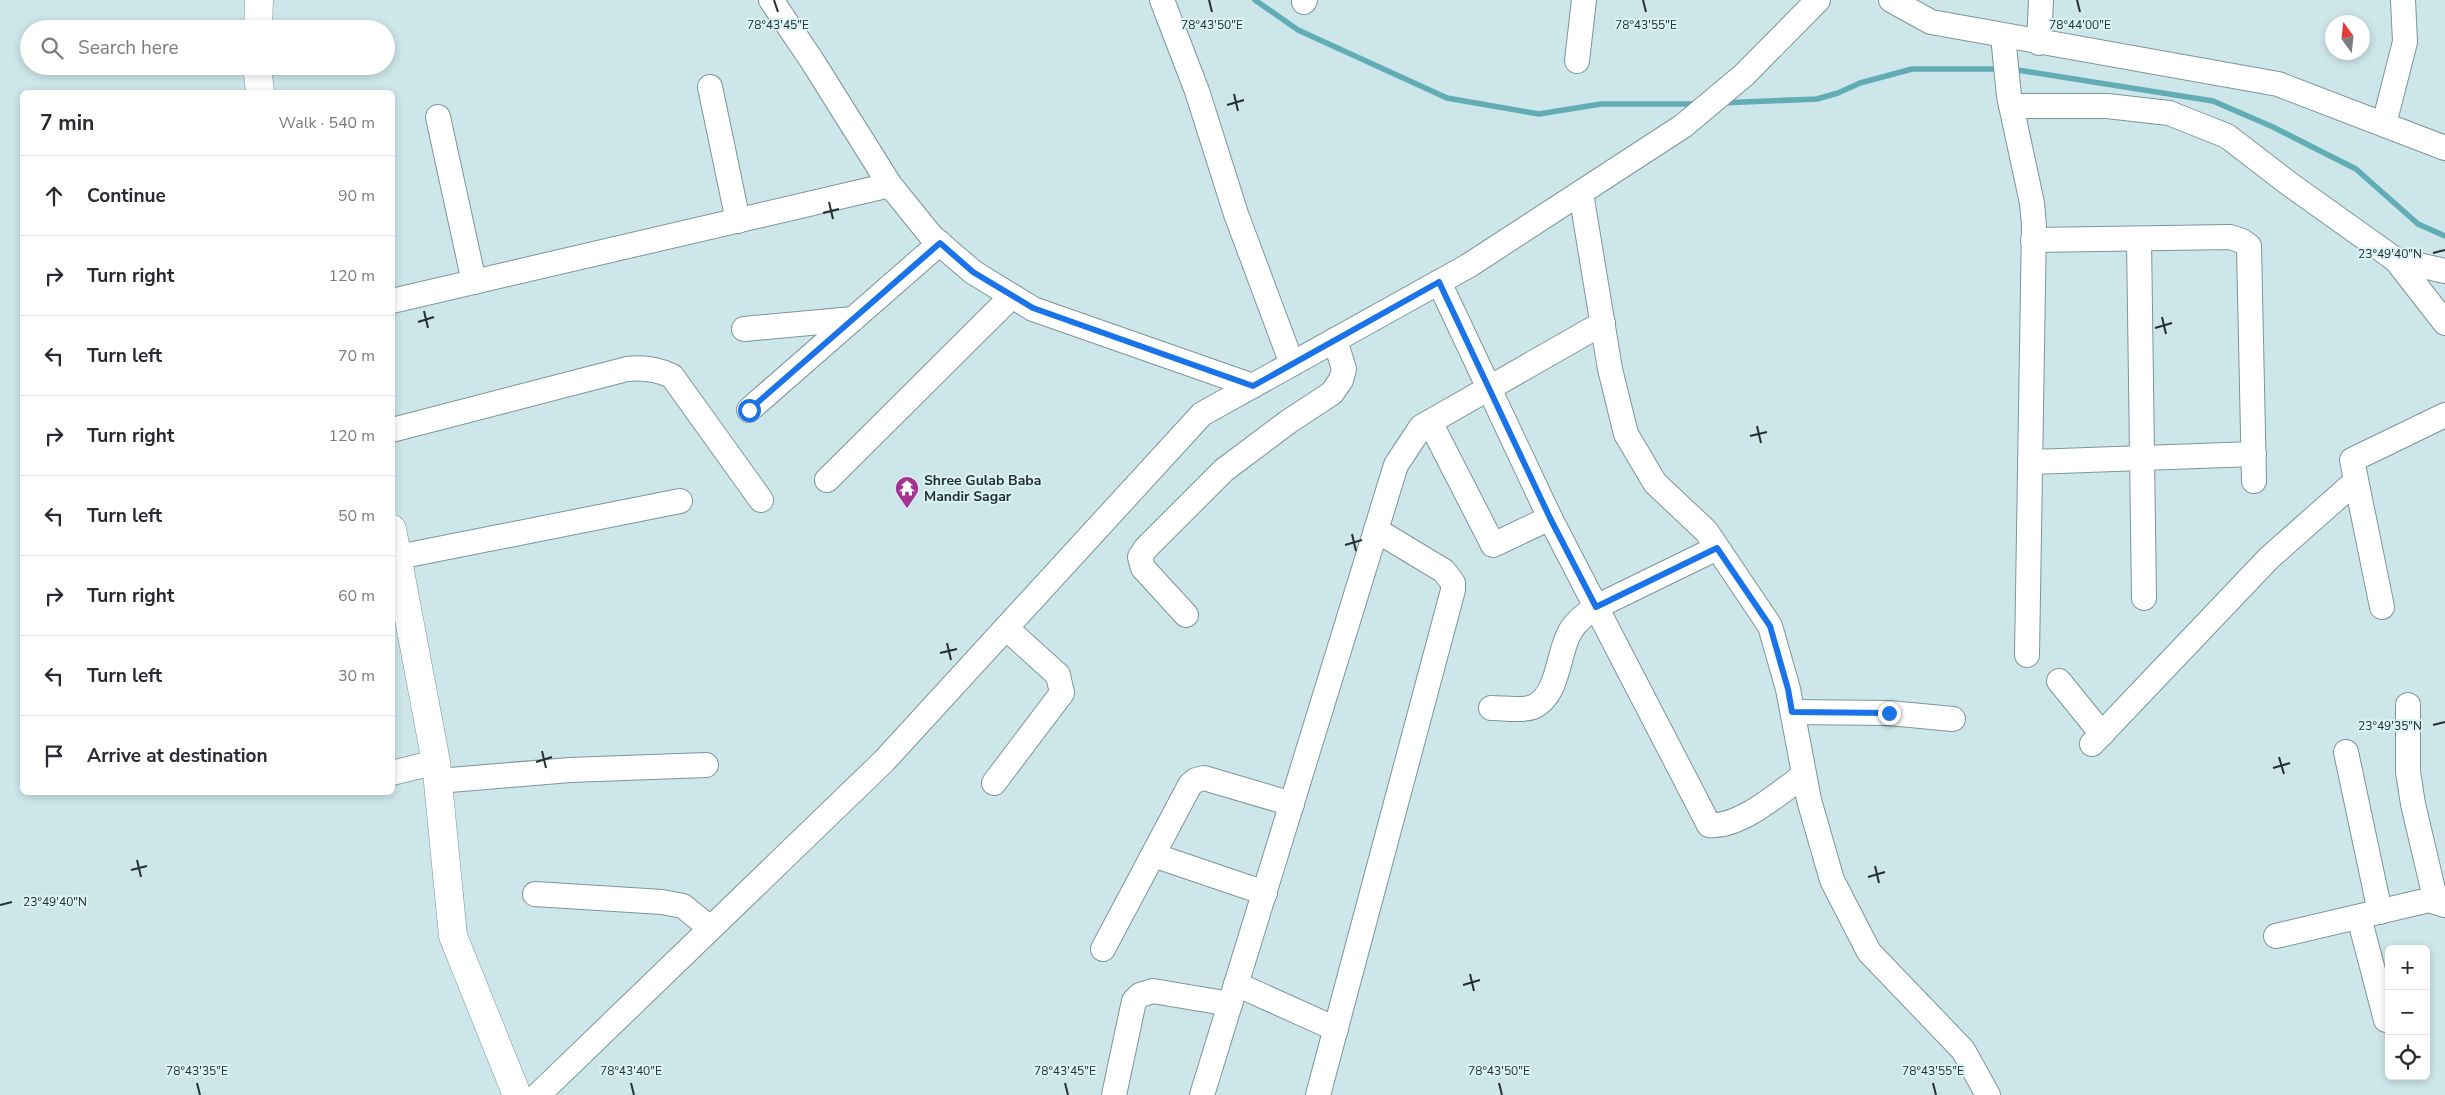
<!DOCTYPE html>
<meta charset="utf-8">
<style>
body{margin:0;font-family:"Nunito Sans",sans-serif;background:#f2f2f3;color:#2b2b33}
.controls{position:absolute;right:15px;bottom:15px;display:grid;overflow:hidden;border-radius:8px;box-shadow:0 2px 8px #0003}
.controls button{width:45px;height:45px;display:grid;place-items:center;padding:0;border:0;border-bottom:1px solid #e1e1e2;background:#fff;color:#2b2b33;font:25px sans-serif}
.compass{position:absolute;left:2325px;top:15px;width:45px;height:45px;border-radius:50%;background:#fff;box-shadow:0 2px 8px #0003;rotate:345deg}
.stop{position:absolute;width:15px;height:15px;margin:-11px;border:4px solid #1a73e8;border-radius:50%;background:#fff}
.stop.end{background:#1a73e8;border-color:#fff;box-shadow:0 1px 5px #0008}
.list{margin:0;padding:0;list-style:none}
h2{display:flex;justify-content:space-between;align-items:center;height:65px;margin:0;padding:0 20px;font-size:21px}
h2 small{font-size:16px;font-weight:400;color:#7c7c81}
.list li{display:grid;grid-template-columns:32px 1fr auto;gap:15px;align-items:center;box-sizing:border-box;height:80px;padding:0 20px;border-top:1px solid #e1e1e2}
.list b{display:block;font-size:19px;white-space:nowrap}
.list em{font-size:16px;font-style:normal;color:#7c7c81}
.icon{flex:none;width:28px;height:28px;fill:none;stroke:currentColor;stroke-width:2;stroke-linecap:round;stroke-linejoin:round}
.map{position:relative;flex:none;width:2445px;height:1095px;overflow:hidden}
.search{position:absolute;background:#fff;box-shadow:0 2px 8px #0003;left:20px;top:20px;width:375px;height:55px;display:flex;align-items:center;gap:12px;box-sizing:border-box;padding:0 18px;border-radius:28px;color:#7c7c81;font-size:19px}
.panel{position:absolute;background:#fff;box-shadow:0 2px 8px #0003;left:20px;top:90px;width:375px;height:705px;border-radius:8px}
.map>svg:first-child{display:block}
</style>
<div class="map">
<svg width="2445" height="1095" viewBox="0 0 2445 1095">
<rect width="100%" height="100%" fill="#cce6e9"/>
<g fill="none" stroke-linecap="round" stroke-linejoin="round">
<g stroke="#61acb5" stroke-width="5.5">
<polyline points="1255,0 1298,30 1447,98 1539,114 1601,104 1697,104"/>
<polyline points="2011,69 2213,101 2273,127 2356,169 2418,224 2445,236"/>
<polyline points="1721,103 1817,99 1838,93 1860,83 1912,69 2002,69"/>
</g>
<g stroke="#7d9699" stroke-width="26">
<g id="minor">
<polyline points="771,0 811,59 890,185 932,237 973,272 1033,309 1253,386"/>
<polyline points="1162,0 1197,91 1236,214 1292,364"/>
<polyline points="1891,0 1931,22 2278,84 2445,148"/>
<polyline points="1304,2 1305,0"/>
<polyline points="2003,36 2009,96 2032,203 2034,225 2027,655"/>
<polyline points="2039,43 2041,0"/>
<polyline points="1577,61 1584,0"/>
<polyline points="710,87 738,221"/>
<polyline points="2011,106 2107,106 2169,113 2227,136 2288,183 2396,260 2445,323"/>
<polyline points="438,117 474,282"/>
<polyline points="2384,124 2405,42 2403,0"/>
<polyline points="1581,193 1610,369 1626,434 1655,483 1706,531 1770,626 1788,689 1809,800 1832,880 1869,952 1963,1050 1988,1095"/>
<polyline points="2139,239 2144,598"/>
<polyline points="2033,240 2230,237 2242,241 2249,246 2254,481"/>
<polyline points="2396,260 2445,271"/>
<polyline points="1439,282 1550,518"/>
<polyline points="392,301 890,185"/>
<polyline points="744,329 853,319"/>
<polyline points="749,410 940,243"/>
<path d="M 1430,422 L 1493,545 L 1550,518 L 1709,825 C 1740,828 1779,793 1804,775"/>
<path d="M 392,430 L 627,369 C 644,367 657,369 672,376 L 761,500"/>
<polyline points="2030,462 2254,454"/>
<polyline points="827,480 1012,296"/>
<polyline points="398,557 680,501"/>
<polyline points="2382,607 2352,460 2445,415"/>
<polyline points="1186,615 1143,568 1140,557 1146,548 1224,470 1288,422 1332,393 1341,380 1344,369 1335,340"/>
<polyline points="2059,681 2102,734"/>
<polyline points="2408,705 2408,772 2413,804 2436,902"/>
<path d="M 1491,708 C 1503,708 1522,711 1533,707 C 1560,695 1557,652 1571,630 C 1577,620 1587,613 1596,607 L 1717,548"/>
<polyline points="1793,712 1889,713 1953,719"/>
<polyline points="2092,744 2269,558 2356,481"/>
<polyline points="2346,752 2380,912"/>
<polyline points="392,773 436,762"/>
<polyline points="438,781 570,770 706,765"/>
<polyline points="994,783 1062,693 1058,675 1006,628"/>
<polyline points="1153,855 1265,893"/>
<polyline points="535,894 662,902 683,906 710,928"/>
<polyline points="2359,917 2386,1020"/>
<polyline points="2276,936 2429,900 2445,905"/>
<polyline points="1103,949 1190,785 1196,780 1204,778 1292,804"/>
<polyline points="1236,984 1336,1029"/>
<polyline points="538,1095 884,761 1202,414 1468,266 1683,126 1744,75 1818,0"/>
<polyline points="1114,1095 1134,1001 1140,995 1153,991 1230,1004"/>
<polyline points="1202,1095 1396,465 1421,427 1603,323"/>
<polyline points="1318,1095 1453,590 1453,583 1444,571 1376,530"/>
</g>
</g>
<g stroke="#7d9699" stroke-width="29">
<g id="major">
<polyline points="258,29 259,0"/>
<polyline points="257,66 260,92"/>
<polyline points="392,529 436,762 453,936 517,1095"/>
</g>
</g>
<use href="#minor" stroke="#fff" stroke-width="24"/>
<use href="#major" stroke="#fff" stroke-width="28"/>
</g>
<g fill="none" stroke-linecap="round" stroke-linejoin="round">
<polyline stroke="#1a73e8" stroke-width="6" points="749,410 940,243 973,272 1033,308 1253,386 1439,282 1550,518 1596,607 1717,548 1770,626 1788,689 1792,712 1889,713"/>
</g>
<path fill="none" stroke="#252f30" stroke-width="2" d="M 774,0 L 778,12M 1209,0 L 1212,12M 1643,0 L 1646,12M 2077,0 L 2080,12M 1234,94 L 1238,111M 1227,105 L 1244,100M 829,202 L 833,219M 823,213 L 839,209M 2433,253 L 2445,250M 424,311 L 428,328M 2162,317 L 2166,334M 418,322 L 434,317M 2155,328 L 2172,323M 1757,426 L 1761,443M 1750,436 L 1767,432M 1352,534 L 1356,551M 1345,545 L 1362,540M 947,643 L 951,660M 940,653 L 957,649M 2433,725 L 2445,722M 542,751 L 546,768M 2279,757 L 2284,774M 536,762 L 552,757M 2273,768 L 2290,763M 137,860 L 141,877M 1875,866 L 1879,883M 131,870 L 147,866M 1868,877 L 1885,872M 0,905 L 12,902M 1470,974 L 1474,991M 1463,985 L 1480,980M 197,1083 L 200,1095M 631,1083 L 634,1095M 1065,1083 L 1068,1095M 1499,1083 L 1502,1095M 1933,1083 L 1936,1095"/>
<defs>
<g id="temple-pin" transform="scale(1.25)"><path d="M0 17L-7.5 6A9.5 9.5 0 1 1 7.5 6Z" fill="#a43491" stroke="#d9f3f7"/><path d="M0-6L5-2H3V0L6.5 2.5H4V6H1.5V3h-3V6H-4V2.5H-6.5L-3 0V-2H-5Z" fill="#fff"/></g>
</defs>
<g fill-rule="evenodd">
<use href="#temple-pin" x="907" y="488"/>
</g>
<g text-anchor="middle" stroke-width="4" stroke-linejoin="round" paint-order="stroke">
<g font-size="14" font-weight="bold" fill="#252f30" stroke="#d9f3f7" text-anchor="start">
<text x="924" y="485">Shree Gulab Baba<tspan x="924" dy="16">Mandir Sagar</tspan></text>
</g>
</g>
<g font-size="12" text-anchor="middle" fill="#252f30" stroke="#d9f3f7" stroke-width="4" stroke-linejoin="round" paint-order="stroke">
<text x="778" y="29">78°43'45"E</text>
<text x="1212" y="29">78°43'50"E</text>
<text x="1646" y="29">78°43'55"E</text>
<text x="2080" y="29">78°44'00"E</text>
<text x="2390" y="258">23°49'40"N</text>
<text x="2390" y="730">23°49'35"N</text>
<text x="55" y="906">23°49'40"N</text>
<text x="197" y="1075">78°43'35"E</text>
<text x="631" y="1075">78°43'40"E</text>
<text x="1065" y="1075">78°43'45"E</text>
<text x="1499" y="1075">78°43'50"E</text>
<text x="1933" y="1075">78°43'55"E</text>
</g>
</svg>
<div class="controls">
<button>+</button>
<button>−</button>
<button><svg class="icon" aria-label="locate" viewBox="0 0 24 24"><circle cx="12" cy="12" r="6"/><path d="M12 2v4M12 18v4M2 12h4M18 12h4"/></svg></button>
</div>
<svg class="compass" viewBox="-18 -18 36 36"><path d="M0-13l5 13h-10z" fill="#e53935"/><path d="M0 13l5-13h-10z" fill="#7c7c81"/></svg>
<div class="stop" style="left:749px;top:410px"></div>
<div class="stop end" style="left:1889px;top:713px"></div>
<div class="search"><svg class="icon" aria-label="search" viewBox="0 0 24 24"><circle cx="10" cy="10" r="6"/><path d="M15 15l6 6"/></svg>Search here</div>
<section class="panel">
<h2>7 min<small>Walk · 540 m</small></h2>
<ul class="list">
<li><svg class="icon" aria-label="ahead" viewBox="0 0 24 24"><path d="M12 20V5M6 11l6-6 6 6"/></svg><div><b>Continue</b></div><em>90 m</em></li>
<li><svg class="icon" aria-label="right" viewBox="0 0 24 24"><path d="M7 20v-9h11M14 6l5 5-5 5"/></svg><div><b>Turn right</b></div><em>120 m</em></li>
<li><svg class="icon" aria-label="left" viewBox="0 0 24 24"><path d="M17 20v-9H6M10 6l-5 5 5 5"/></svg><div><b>Turn left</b></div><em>70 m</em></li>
<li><svg class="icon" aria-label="right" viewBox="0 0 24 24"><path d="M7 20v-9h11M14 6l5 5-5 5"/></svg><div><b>Turn right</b></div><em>120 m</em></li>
<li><svg class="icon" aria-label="left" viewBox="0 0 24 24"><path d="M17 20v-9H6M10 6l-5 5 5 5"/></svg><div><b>Turn left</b></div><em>50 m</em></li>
<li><svg class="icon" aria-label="right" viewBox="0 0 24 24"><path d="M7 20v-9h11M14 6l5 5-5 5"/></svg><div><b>Turn right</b></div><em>60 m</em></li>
<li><svg class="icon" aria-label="left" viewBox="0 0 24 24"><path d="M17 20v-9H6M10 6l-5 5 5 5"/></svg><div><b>Turn left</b></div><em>30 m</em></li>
<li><svg class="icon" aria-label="arrive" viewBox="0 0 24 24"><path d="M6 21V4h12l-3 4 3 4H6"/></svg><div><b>Arrive at destination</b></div></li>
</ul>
</section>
</div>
